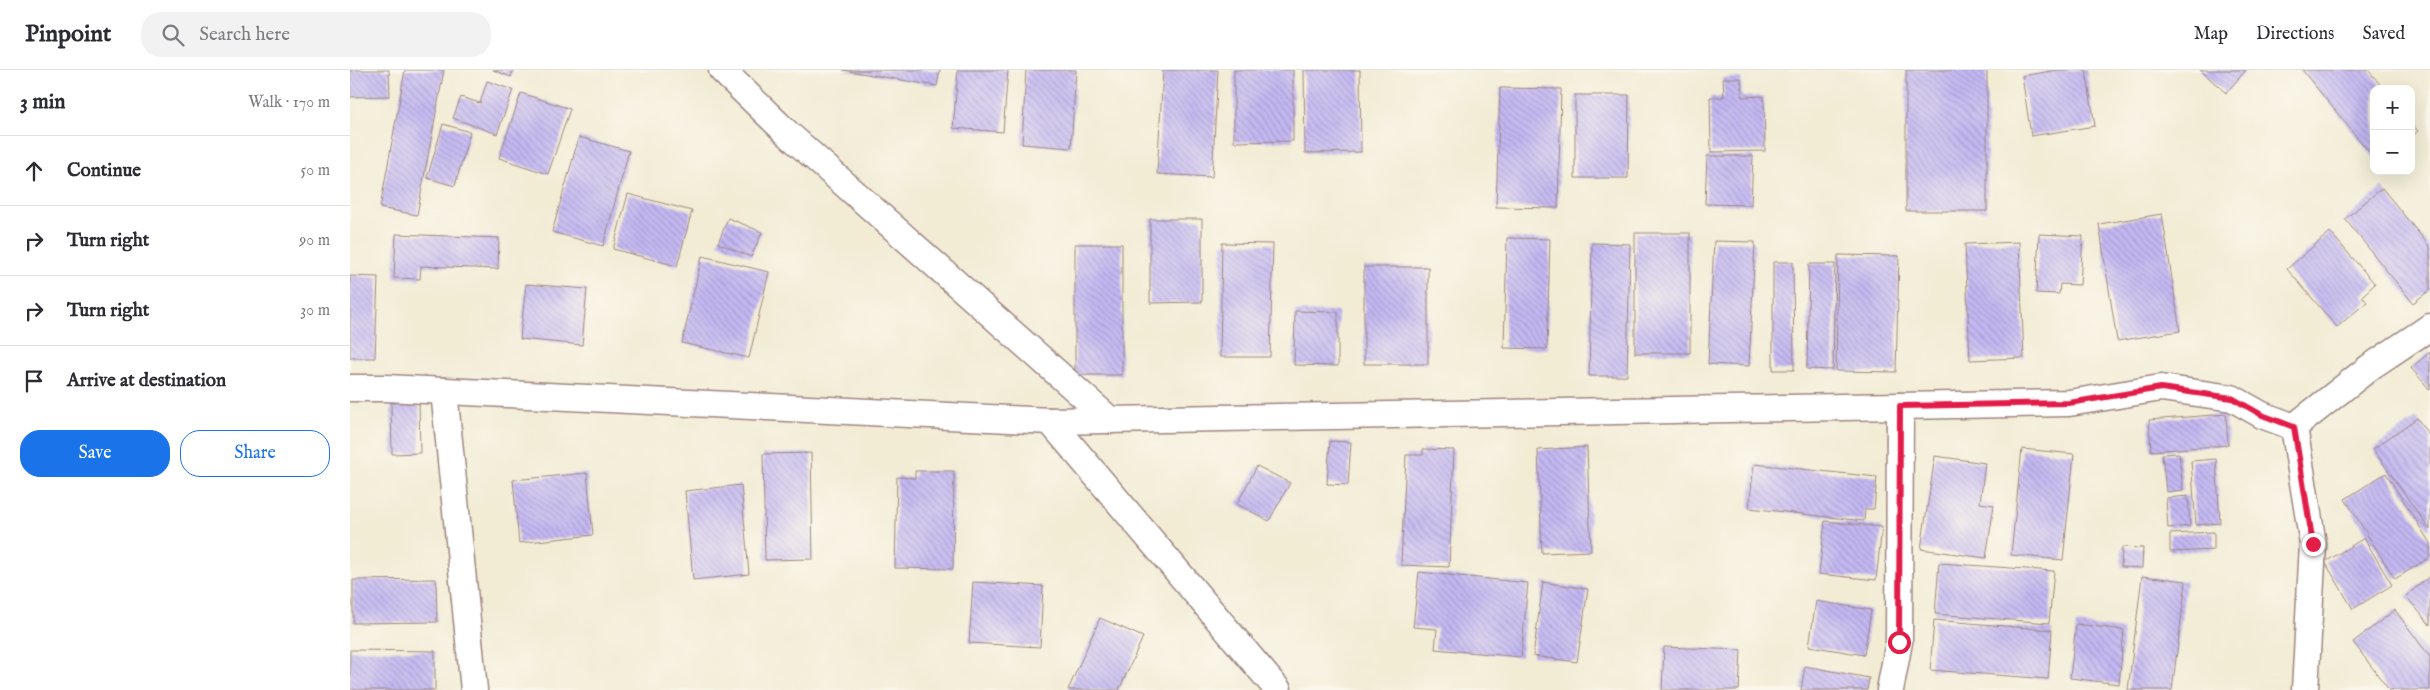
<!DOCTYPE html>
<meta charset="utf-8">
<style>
body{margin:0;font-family:"IM FELL English",serif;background:#f2f2f3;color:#2b2b33}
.controls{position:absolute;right:15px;top:15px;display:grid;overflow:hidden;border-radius:10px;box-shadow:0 5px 20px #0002}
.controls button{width:45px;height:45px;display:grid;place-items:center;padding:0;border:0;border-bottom:1px solid #e1e1e2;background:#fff;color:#2b2b33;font:25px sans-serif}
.stop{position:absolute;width:15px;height:15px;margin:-11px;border:4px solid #e11d48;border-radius:50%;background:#fff}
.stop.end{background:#e11d48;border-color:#fff;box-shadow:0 1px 5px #0008}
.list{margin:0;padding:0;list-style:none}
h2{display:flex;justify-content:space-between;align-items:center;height:65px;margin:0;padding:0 20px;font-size:21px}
h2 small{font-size:16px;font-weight:400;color:#7c7c81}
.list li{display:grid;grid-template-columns:32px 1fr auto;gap:15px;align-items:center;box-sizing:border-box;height:70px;padding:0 20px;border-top:1px solid #e1e1e2}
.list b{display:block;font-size:19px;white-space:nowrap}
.list em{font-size:16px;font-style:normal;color:#7c7c81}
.actions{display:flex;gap:10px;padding:15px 20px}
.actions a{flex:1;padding:11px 0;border:1px solid #1a73e8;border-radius:20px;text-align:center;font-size:18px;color:#1a73e8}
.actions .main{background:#1a73e8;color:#fff}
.icon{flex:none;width:28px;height:28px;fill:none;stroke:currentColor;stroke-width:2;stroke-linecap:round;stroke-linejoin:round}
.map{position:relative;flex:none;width:2080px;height:620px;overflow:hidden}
header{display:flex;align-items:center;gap:30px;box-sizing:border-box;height:70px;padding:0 25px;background:#fff;border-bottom:1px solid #e1e1e2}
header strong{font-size:24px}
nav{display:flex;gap:28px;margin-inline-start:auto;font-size:18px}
.search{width:350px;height:45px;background:#f2f2f3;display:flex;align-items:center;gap:12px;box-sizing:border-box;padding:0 18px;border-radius:20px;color:#7c7c81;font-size:19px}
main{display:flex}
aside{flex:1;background:#fff}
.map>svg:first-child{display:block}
</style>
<header>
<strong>Pinpoint</strong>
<div class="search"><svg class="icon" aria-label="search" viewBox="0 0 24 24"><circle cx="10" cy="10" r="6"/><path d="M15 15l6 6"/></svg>Search here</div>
<nav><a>Map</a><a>Directions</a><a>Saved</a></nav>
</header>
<main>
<aside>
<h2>3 min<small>Walk · 170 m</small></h2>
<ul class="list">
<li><svg class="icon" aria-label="ahead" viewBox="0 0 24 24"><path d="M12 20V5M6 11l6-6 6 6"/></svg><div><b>Continue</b></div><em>50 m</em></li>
<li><svg class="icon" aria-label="right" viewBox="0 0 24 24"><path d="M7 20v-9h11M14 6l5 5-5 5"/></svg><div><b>Turn right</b></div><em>90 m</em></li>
<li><svg class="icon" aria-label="right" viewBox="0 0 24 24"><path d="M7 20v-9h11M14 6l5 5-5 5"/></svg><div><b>Turn right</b></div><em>30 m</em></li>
<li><svg class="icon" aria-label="arrive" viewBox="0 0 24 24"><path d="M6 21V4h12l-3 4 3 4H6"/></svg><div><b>Arrive at destination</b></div></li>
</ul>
<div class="actions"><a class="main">Save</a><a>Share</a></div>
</aside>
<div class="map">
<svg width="2080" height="620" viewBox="0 0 2080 620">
<defs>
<pattern id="building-back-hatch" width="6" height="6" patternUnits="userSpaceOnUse" patternTransform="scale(1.25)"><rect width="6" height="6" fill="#c4b9f3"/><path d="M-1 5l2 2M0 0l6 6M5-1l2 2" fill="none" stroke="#a196c5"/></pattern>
</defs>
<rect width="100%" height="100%" fill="#fbf7ec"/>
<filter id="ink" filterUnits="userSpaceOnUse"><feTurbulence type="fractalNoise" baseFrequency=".02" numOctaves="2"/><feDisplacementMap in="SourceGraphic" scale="10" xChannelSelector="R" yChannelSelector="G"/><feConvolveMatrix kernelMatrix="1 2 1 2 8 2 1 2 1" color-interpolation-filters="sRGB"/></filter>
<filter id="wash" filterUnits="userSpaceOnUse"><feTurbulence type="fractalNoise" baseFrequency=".0096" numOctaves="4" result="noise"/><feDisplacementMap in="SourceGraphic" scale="20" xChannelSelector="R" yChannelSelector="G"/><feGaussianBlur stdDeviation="1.12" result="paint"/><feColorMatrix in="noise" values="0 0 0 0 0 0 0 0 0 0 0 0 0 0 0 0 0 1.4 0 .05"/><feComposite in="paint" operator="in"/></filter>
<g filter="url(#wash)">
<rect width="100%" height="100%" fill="#f2ecd5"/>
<g id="blocks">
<g fill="url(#building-back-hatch)">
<polygon points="0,0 39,0 40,26 0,27"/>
<polygon points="55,0 94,0 67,145 30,138"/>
<polygon points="143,0 163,0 161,7"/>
<polygon points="493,0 590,0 587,16"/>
<polygon points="608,0 658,0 653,62 603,58"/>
<polygon points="676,0 726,0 721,78 672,74"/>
<polygon points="813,0 868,0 862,107 807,104"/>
<polygon points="884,0 943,0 943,71 884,72"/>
<polygon points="954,0 1010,0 1011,82 955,83"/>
<rect x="1556" y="0" width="81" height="141"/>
<polygon points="1707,0 1736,0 1745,56 1681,66 1672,6"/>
<polygon points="1850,0 1896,0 1876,23"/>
<polygon points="1952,0 2018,0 2034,19 2024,19 2024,88"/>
<polygon points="1373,8 1391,8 1392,27 1414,26 1415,81 1361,82 1360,27 1374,27"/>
<polygon points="137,11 163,20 147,64 103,48 111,27 130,33"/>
<polygon points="1150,18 1211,19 1208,138 1146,137"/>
<polygon points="171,23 220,39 198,104 149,88"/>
<polygon points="1225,25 1279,25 1278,108 1225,108"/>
<polygon points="2061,53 2068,61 2061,67"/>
<polygon points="93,54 120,62 105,116 77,108"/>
<polygon points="229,67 279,81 253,176 202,162"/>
<polygon points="1357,86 1403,86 1401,135 1355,134"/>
<polygon points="2032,118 2080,177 2080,220 2063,233 1995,149"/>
<polygon points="278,124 342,141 327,196 263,179"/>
<polygon points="1812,144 1830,261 1767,271 1749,154"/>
<polygon points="378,148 412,162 401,187 368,173"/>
<polygon points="800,149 852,149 852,232 800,233"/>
<polygon points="1980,162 2025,214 2012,226 2017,232 1987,257 1937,199"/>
<rect x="1285" y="163" width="55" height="120"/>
<polygon points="46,164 149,168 148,199 71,196 70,209 44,208"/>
<polygon points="1689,164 1733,166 1730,215 1710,214 1709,224 1686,223"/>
<polygon points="1157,168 1200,169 1197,279 1154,278"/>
<polygon points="1364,171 1405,172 1399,296 1358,294"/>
<polygon points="1669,172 1674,288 1620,290 1615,174"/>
<polygon points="872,173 923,174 920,287 870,287"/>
<polygon points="1242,173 1280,174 1277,306 1239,306"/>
<rect x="725" y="174" width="47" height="131"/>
<polygon points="1488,185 1549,186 1546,302 1486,301"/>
<polygon points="352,186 419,202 399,288 332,273"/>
<polygon points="1423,192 1443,192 1444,300 1423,300"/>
<polygon points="1459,194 1485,194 1483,300 1457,299"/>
<rect x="1014" y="197" width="64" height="97"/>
<polygon points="0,206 28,207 25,288 0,288"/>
<polygon points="176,214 237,219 232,275 170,269"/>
<polygon points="945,241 988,242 988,296 944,295"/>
<polygon points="2080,282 2080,320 2061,298"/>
<polygon points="69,332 70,383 42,384 41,333"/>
<polygon points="1876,344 1878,375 1801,381 1799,350"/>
<polygon points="2067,348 2080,367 2080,460 2023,379"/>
<polygon points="980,371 1001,372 998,415 977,414"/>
<polygon points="1237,377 1241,481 1192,483 1188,380"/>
<polygon points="1073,379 1104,380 1099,497 1051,495 1056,385 1073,385"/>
<polygon points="1672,379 1724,384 1713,490 1661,485"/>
<polygon points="461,383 463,489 415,490 413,384"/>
<polygon points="1829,383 1833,420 1816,422 1812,384"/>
<polygon points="1585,386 1635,393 1630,433 1644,435 1636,488 1571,479"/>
<polygon points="1866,389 1870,453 1846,455 1841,391"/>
<polygon points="1404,394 1527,407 1524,439 1515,439 1514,451 1399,438"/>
<polygon points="907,396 940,413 919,451 887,434"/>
<polygon points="565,401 604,401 603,499 545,498 547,407 565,408"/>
<polygon points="237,403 243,465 169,473 163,410"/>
<polygon points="2036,403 2080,473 2080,487 2045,509 1995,429"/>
<polygon points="391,415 399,504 343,510 335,421"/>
<polygon points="1838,426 1840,456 1818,458 1816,428"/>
<polygon points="1475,451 1532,457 1526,510 1469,504"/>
<polygon points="1864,462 1864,480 1820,482 1820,464"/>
<polygon points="2014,468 2042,515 2003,539 1975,492"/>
<polygon points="1772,477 1793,478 1792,498 1771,497"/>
<polygon points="1589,493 1704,501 1699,553 1585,544"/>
<polygon points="1069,502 1178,513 1171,587 1085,579 1087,559 1063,557"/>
<polygon points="1792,506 1836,511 1822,620 1778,620"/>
<polygon points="2080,506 2080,555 2056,526"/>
<polygon points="86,509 87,552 3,553 3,510"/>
<polygon points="623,512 693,516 690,577 619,573"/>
<polygon points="1193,512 1238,519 1227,592 1183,586"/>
<polygon points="1466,531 1521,540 1514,585 1459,576"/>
<polygon points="2045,540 2080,587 2080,620 2039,620 2003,572"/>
<polygon points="750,548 793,567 769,620 718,620"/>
<polygon points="1584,550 1702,560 1698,609 1580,600"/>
<polygon points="1726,554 1774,560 1769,614 1720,608"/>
<polygon points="1314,577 1391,580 1389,620 1312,620"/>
<polygon points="0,580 85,581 85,620 0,620"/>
<polygon points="1455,596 1519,608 1517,620 1451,620"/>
</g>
</g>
</g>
<g filter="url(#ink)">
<use href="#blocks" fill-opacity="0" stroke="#9e8680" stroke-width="1"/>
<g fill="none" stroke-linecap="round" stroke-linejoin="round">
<g stroke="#9e8680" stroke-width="29">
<g id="minor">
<polyline points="372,0 436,62 760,350"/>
<polyline points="0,318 36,318 700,351 1719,333 1811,318 1882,328 1912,345 1944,357 2020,297 2080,257"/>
<polyline points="94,321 124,620"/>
<polyline points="700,351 928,620"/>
<polyline points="1944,357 1963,474 1955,620"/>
<polyline points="1540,620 1549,572 1550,336"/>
</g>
</g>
<use href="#minor" stroke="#fff" stroke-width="26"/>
</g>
</g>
<g fill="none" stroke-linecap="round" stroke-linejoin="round" filter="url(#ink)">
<polyline stroke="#e11d48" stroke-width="6" points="1549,572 1550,336 1719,333 1811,318 1882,328 1912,345 1944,357 1963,474"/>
</g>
</svg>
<div class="controls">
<button>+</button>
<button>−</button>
</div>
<div class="stop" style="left:1549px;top:572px"></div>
<div class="stop end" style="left:1963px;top:474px"></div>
</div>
</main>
